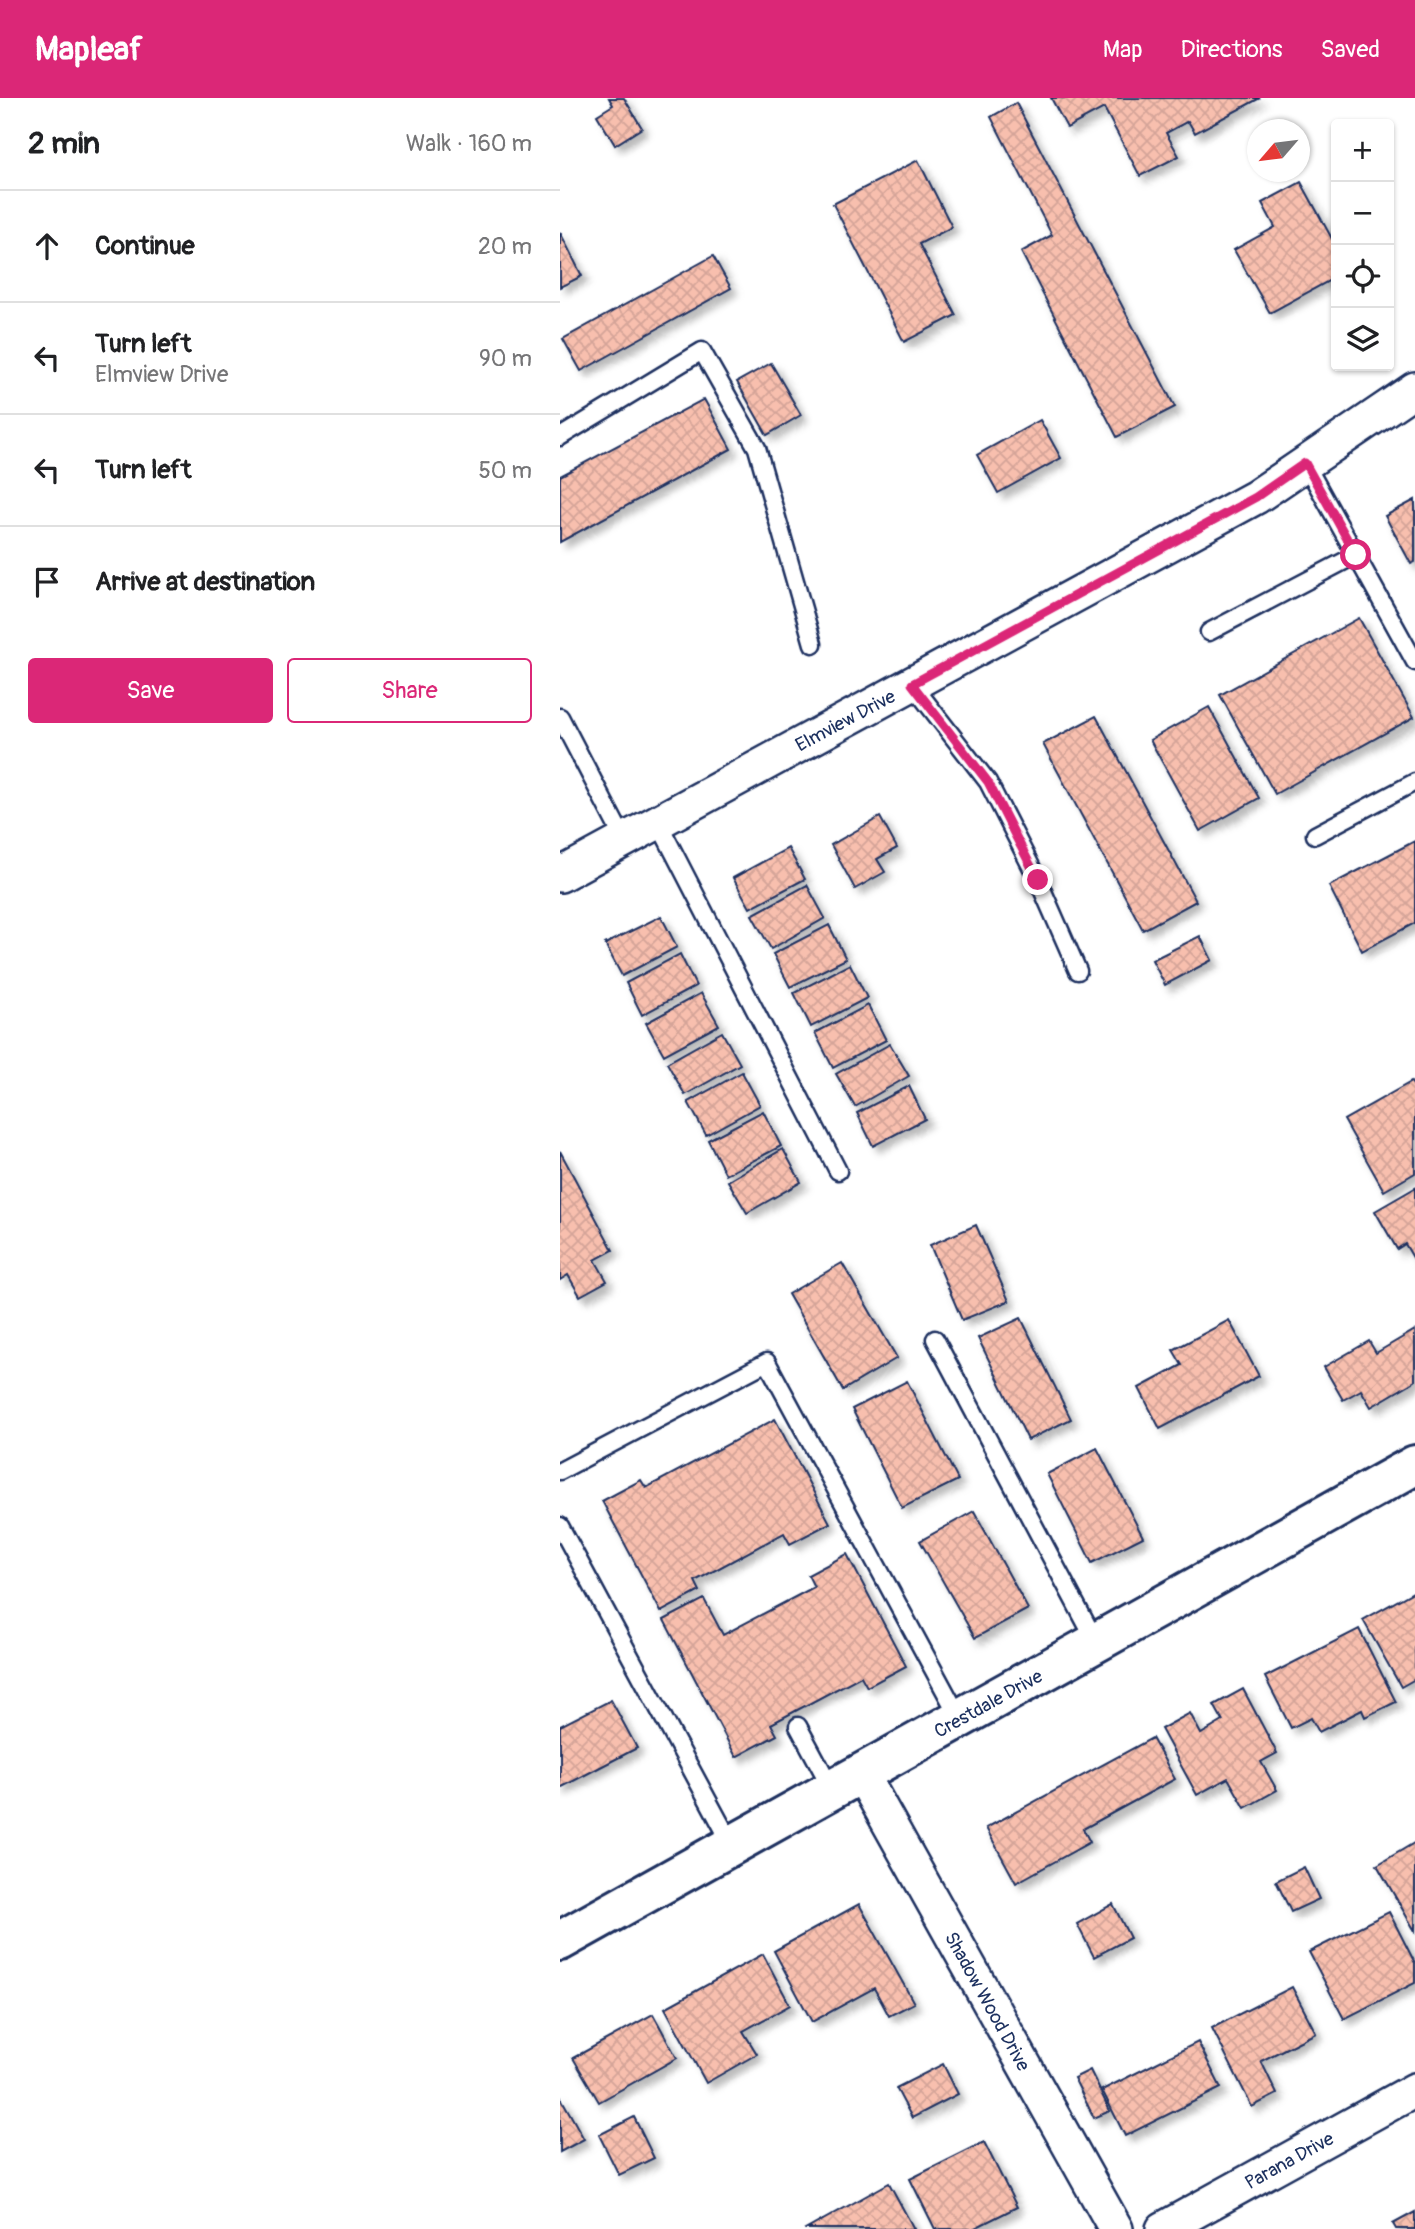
<!DOCTYPE html>
<meta charset="utf-8">
<style>
body{margin:0;font-family:Pangolin,sans-serif;background:#f6f6f6;color:#202124}
.controls{position:absolute;right:21px;top:21px;display:grid;overflow:hidden;border-radius:7px;box-shadow:0 2px 5px #0004}
.controls button{width:63px;height:63px;display:grid;place-items:center;padding:0;border:0;border-bottom:2px solid #e0e0e0;background:#fff;color:#202124;font:35px sans-serif}
.compass{position:absolute;left:687px;top:21px;width:63px;height:63px;border-radius:50%;background:#fff;box-shadow:0 2px 5px #0004;rotate:242deg}
.stop{position:absolute;width:21px;height:21px;margin:-16px;border:5px solid #db2777;border-radius:50%;background:#fff}
.stop.end{background:#db2777;border-color:#fff;box-shadow:0 2px 7px #0008}
.list{margin:0;padding:0;list-style:none}
h2{display:flex;justify-content:space-between;align-items:center;height:91px;margin:0;padding:0 28px;font-size:30px}
h2 small{font-size:23px;font-weight:400;color:#757577}
.list li{display:grid;grid-template-columns:46px 1fr auto;gap:21px;align-items:center;box-sizing:border-box;height:112px;padding:0 28px;border-top:2px solid #e0e0e0}
.list b{display:block;font-size:26px;white-space:nowrap}
.list p{margin:0;font-size:23px;white-space:nowrap;color:#757577}
.list em{font-size:23px;font-style:normal;color:#757577}
.actions{display:flex;gap:14px;padding:21px 28px}
.actions a{flex:1;padding:16px 0;border:2px solid #db2777;border-radius:7px;text-align:center;font-size:24px;color:#db2777}
.actions .main{background:#db2777;color:#fff}
.icon{flex:none;width:38px;height:38px;fill:none;stroke:currentColor;stroke-width:2;stroke-linecap:round;stroke-linejoin:round}
.map{position:relative;flex:none;width:855px;height:2131px;overflow:hidden}
header{display:flex;align-items:center;gap:42px;box-sizing:border-box;height:98px;padding:0 35px;background:#db2777;color:#fff}
header strong{font-size:33px}
nav{display:flex;gap:38px;margin-inline-start:auto;font-size:24px}
main{display:flex}
aside{flex:1;background:#fff}
.map>svg:first-child{display:block}
</style>
<header>
<strong>Mapleaf</strong>
<nav><a>Map</a><a>Directions</a><a>Saved</a></nav>
</header>
<main>
<aside>
<h2>2 min<small>Walk · 160 m</small></h2>
<ul class="list">
<li><svg class="icon" aria-label="ahead" viewBox="0 0 24 24"><path d="M12 20V5M6 11l6-6 6 6"/></svg><div><b>Continue</b></div><em>20 m</em></li>
<li><svg class="icon" aria-label="left" viewBox="0 0 24 24"><path d="M17 20v-9H6M10 6l-5 5 5 5"/></svg><div><b>Turn left</b><p>Elmview Drive</p></div><em>90 m</em></li>
<li><svg class="icon" aria-label="left" viewBox="0 0 24 24"><path d="M17 20v-9H6M10 6l-5 5 5 5"/></svg><div><b>Turn left</b></div><em>50 m</em></li>
<li><svg class="icon" aria-label="arrive" viewBox="0 0 24 24"><path d="M6 21V4h12l-3 4 3 4H6"/></svg><div><b>Arrive at destination</b></div></li>
</ul>
<div class="actions"><a class="main">Save</a><a>Share</a></div>
</aside>
<div class="map">
<svg width="855" height="2131" viewBox="0 0 855 2131">
<defs>
<pattern id="building-cross-hatch" width="8" height="8" patternUnits="userSpaceOnUse" patternTransform="scale(1.75)"><rect width="8" height="8" fill="#f8bfae"/><path d="M0 0l8 8M0 8l8-8" fill="none" stroke="#d4a498"/></pattern>
<filter id="shadow"><feDropShadow dx="6" dy="6" stdDeviation="3.5" flood-color="#0004"/></filter>
</defs>
<rect width="100%" height="100%" fill="#fff"/>
<filter id="ink" filterUnits="userSpaceOnUse"><feTurbulence type="fractalNoise" baseFrequency=".0143" numOctaves="2"/><feDisplacementMap in="SourceGraphic" scale="14" xChannelSelector="R" yChannelSelector="G"/><feConvolveMatrix kernelMatrix="1 2 1 2 8 2 1 2 1" color-interpolation-filters="sRGB"/></filter>
<g filter="url(#ink)">
<g fill="url(#building-cross-hatch)" stroke="#1b2f5e" stroke-width="2" filter="url(#shadow)">
<polygon points="49,0 64,0 82,30 55,47 37,17 53,7"/>
<polygon points="491,0 700,0 635,35 628,23 606,35 619,58 580,78 544,10 507,30"/>
<polygon points="456,5 615,309 557,339 461,154 492,137 431,19"/>
<polygon points="358,62 392,129 359,146 396,217 344,244 273,106"/>
<polygon points="741,84 776,148 776,179 710,215 674,152 715,129 702,105"/>
<polygon points="0,134 22,178 0,189"/>
<polygon points="153,158 171,190 21,273 3,241"/>
<polygon points="211,265 241,317 207,337 177,284"/>
<polygon points="144,301 171,351 0,444 0,378"/>
<polygon points="480,322 501,360 438,395 417,357"/>
<polygon points="855,402 855,464 851,466 825,418"/>
<polygon points="799,520 854,619 715,696 660,597"/>
<polygon points="649,609 699,700 640,733 590,642"/>
<polygon points="536,618 636,803 583,832 483,646"/>
<polygon points="320,719 337,750 317,761 325,774 295,791 271,747"/>
<polygon points="855,743 855,825 802,853 769,788"/>
<polygon points="228,750 245,781 190,810 173,780"/>
<polygon points="247,787 265,820 211,851 192,817"/>
<polygon points="101,818 117,849 62,878 45,846"/>
<polygon points="269,827 286,861 230,889 213,856"/>
<polygon points="640,838 652,862 605,887 592,862"/>
<polygon points="120,856 136,888 82,917 66,885"/>
<polygon points="290,866 307,900 251,929 234,895"/>
<polygon points="141,895 159,927 104,957 86,925"/>
<polygon points="308,907 326,942 273,970 255,935"/>
<polygon points="162,934 180,966 125,997 107,965"/>
<polygon points="330,946 349,978 295,1009 276,976"/>
<polygon points="182,974 200,1007 146,1037 128,1004"/>
<polygon points="851,984 855,990 855,1075 824,1093 784,1022"/>
<polygon points="349,988 365,1021 313,1048 297,1015"/>
<polygon points="203,1013 221,1048 166,1077 148,1042"/>
<polygon points="223,1051 241,1084 187,1115 168,1083"/>
<polygon points="0,1053 53,1152 35,1162 47,1183 20,1198 8,1177 0,1182"/>
<polygon points="855,1090 855,1163 845,1146 837,1151 815,1113"/>
<polygon points="416,1127 449,1203 402,1222 370,1147"/>
<polygon points="282,1165 337,1260 283,1292 228,1196"/>
<polygon points="461,1220 511,1321 468,1342 418,1240"/>
<polygon points="669,1222 699,1278 600,1331 579,1290 622,1267 613,1252"/>
<polygon points="855,1232 855,1283 811,1309 801,1292 783,1302 764,1269 809,1243 816,1255"/>
<polygon points="347,1283 398,1382 342,1410 292,1311"/>
<polygon points="215,1321 270,1425 230,1446 224,1435 135,1483 140,1493 101,1514 42,1403 81,1382 86,1390"/>
<polygon points="537,1350 583,1439 532,1465 487,1376"/>
<polygon points="414,1413 468,1511 415,1540 360,1443"/>
<polygon points="287,1456 346,1568 307,1589 301,1578 211,1626 217,1637 176,1659 104,1522 144,1501 163,1537 254,1489 248,1477"/>
<polygon points="855,1493 855,1581 841,1589 803,1522"/>
<polygon points="799,1531 836,1604 805,1619 802,1612 759,1634 751,1620 731,1630 705,1579"/>
<polygon points="683,1591 717,1655 701,1664 717,1692 685,1710 668,1680 637,1697 601,1631 630,1615 641,1636 663,1623 654,1607"/>
<polygon points="51,1602 77,1650 0,1690 0,1628"/>
<polygon points="592,1640 615,1681 523,1731 530,1744 456,1785 426,1730"/>
<polygon points="854,1745 855,1746 855,1833 817,1767"/>
<polygon points="744,1769 759,1801 731,1814 716,1783"/>
<polygon points="299,1806 354,1905 329,1918 314,1890 252,1924 214,1853"/>
<polygon points="553,1806 570,1840 534,1859 517,1826"/>
<polygon points="829,1814 855,1865 855,1885 784,1921 749,1854"/>
<polygon points="203,1856 230,1907 183,1933 197,1956 146,1985 105,1910"/>
<polygon points="732,1889 756,1935 701,1963 717,1996 692,2009 652,1930"/>
<polygon points="93,1916 117,1960 39,2004 13,1960"/>
<polygon points="638,1944 661,1990 565,2038 542,1992"/>
<polygon points="383,1966 398,1996 352,2020 336,1990"/>
<polygon points="530,1972 550,2013 534,2020 514,1980"/>
<polygon points="0,1998 24,2041 0,2054"/>
<polygon points="74,2019 94,2060 59,2077 39,2037"/>
<polygon points="424,2044 457,2109 413,2131 375,2131 350,2081"/>
<polygon points="329,2085 354,2131 247,2131"/>
<polygon points="855,2114 855,2131 836,2131 833,2126"/>
</g>
<g fill="none" stroke-linecap="round" stroke-linejoin="round">
<g stroke="#1b2f5e" stroke-width="21">
<g id="service">
<polyline points="0,339 142,253 197,350 253,546"/>
<polyline points="745,365 855,564"/>
<polyline points="649,534 796,457"/>
<polyline points="352,586 428,684 478,782 518,873"/>
<polyline points="0,619 64,742"/>
<polyline points="98,724 278,1073"/>
<polyline points="755,737 855,684"/>
<polyline points="375,1241 536,1544"/>
<polyline points="0,1373 207,1264 400,1621"/>
<polyline points="0,1428 172,1747"/>
<polyline points="238,1628 272,1691"/>
</g>
</g>
<g stroke="#1b2f5e" stroke-width="38">
<g id="minor">
<polyline points="0,777 696,399 855,291"/>
<polyline points="301,1675 556,2131"/>
<polyline points="603,2131 855,1992"/>
</g>
</g>
<g stroke="#1b2f5e" stroke-width="44">
<polyline id="tertiary" points="0,1843 855,1367"/>
</g>
<use href="#service" stroke="#fff" stroke-width="16"/>
<use href="#minor" stroke="#fff" stroke-width="33"/>
<use href="#tertiary" stroke="#fff" stroke-width="38"/>
</g>
</g>
<g fill="none" stroke-linecap="round" stroke-linejoin="round" filter="url(#ink)">
<polyline stroke="#db2777" stroke-width="9" points="478,782 428,684 352,586 696,399 745,365 796,457"/>
</g>
<g text-anchor="middle" stroke-width="5" stroke-linejoin="round" paint-order="stroke">
<g font-size="19" fill="#1b2f5e" stroke="#fff">
<text transform="translate(285 622) rotate(-28)" y="7">Elmview Drive</text>
<text transform="translate(428 1605) rotate(-29)" y="7">Crestdale Drive</text>
<text transform="translate(428 1903) rotate(61)" y="7">Shadow Wood Drive</text>
<text transform="translate(729 2062) rotate(-29)" y="7">Parana Drive</text>
</g>
</g>
</svg>
<div class="controls">
<button>+</button>
<button>−</button>
<button><svg class="icon" aria-label="locate" viewBox="0 0 24 24"><circle cx="12" cy="12" r="6"/><path d="M12 2v4M12 18v4M2 12h4M18 12h4"/></svg></button>
<button><svg class="icon" aria-label="layers" viewBox="0 0 24 24"><path d="M12 4l9 5-9 5-9-5zM3 14l9 5 9-5"/></svg></button>
</div>
<svg class="compass" viewBox="-18 -18 36 36"><path d="M0-13l5 13h-10z" fill="#e53935"/><path d="M0 13l5-13h-10z" fill="#757577"/></svg>
<div class="stop" style="left:796px;top:457px"></div>
<div class="stop end" style="left:478px;top:782px"></div>
</div>
</main>
